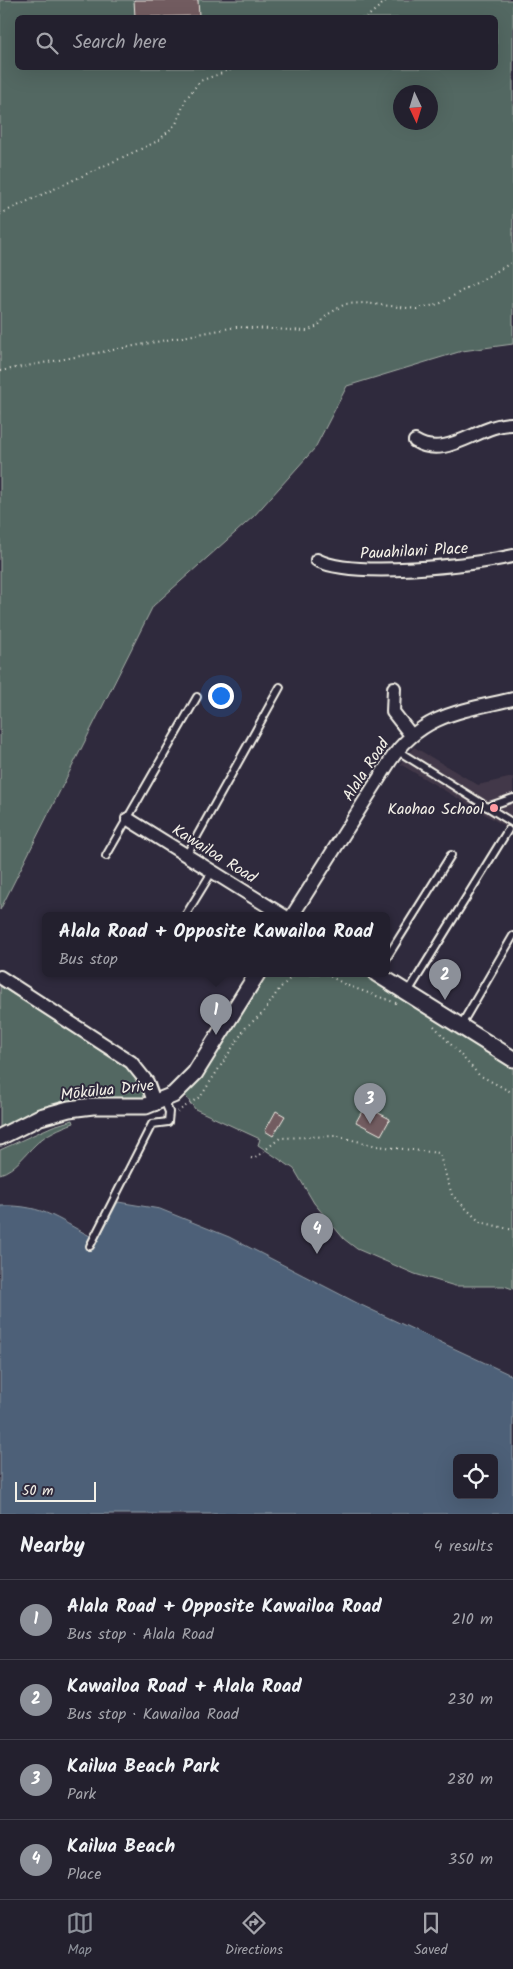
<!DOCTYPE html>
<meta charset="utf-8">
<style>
body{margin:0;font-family:Kalam,sans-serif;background:#2b2836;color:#f1f3f6}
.controls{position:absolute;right:15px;bottom:15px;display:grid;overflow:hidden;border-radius:8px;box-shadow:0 5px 20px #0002}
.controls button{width:45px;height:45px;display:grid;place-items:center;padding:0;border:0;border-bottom:1px solid #403e4a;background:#23202e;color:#f1f3f6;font:25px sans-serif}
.compass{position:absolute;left:393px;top:85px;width:45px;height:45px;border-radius:50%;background:#23202e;box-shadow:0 5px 20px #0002;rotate:176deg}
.scale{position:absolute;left:15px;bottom:12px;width:81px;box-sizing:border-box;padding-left:5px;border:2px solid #f4f1e8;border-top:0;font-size:14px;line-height:18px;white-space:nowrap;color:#f4f1e8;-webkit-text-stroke:4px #2f2a3d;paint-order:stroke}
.you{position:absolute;left:220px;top:695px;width:18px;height:18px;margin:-12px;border:4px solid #fff;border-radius:50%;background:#1a73e8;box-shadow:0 0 0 8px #1a73e833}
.badge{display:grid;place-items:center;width:32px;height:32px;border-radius:50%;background:#8c9099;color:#fff;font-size:16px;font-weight:700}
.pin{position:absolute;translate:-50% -41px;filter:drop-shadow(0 1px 2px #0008)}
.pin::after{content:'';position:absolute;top:26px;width:18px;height:15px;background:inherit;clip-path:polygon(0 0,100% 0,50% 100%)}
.popup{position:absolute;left:42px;top:912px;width:348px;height:65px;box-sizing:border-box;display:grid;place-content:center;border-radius:8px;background:#23202e;filter:drop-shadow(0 1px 4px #0005);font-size:16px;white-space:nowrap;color:#a3a3aa}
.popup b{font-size:19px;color:#f1f3f6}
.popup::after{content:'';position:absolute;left:50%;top:100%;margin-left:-10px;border:10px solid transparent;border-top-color:#23202e}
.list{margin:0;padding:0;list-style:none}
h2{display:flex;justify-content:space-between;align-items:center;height:65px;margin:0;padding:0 20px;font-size:21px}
h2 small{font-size:16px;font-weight:400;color:#a3a3aa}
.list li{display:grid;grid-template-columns:32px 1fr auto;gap:15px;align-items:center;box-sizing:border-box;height:80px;padding:0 20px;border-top:1px solid #403e4a}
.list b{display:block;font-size:19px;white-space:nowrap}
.list p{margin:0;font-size:16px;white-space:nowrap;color:#a3a3aa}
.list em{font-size:16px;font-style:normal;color:#a3a3aa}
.icon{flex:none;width:28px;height:28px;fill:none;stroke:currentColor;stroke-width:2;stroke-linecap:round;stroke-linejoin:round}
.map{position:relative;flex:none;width:513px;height:1514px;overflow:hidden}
.search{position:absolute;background:#23202e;box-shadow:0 5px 20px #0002;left:15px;right:15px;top:15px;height:55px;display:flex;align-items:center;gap:12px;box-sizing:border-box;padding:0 18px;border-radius:8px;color:#a3a3aa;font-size:19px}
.sheet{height:385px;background:#23202e}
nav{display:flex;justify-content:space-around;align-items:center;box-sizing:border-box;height:70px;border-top:1px solid #403e4a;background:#23202e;font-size:14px;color:#a3a3aa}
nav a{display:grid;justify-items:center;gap:2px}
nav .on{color:#8c9099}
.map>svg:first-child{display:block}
</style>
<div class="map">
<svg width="513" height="1514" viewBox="0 0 513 1514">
<rect width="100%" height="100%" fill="#2f2a3d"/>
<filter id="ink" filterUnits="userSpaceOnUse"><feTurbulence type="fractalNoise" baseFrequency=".02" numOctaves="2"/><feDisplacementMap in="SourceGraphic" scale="10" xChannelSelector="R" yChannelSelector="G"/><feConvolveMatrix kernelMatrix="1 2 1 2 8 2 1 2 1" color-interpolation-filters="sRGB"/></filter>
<g filter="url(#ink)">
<polygon fill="#433948" points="414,747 478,785 513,777 513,831 400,764"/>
<g fill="#536862" stroke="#a4aca5" fill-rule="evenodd">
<path d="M 0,0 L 513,0 L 513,344 L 462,351 L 347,386 L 315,448 L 254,516 L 153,606 L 0,910 ZM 18,18 L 496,18 L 496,68 L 18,68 ZM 400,92 L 430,92 L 430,122 L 400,122 Z"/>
<polygon points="263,974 365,974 513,1066 513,1289 504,1286 455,1286 415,1274 357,1249 344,1239 314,1203 294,1169 258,1145 260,1139 195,1109 184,1094"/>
<path d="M 0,986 L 124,1066 L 136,1078 L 146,1097 C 128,1100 110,1097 92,1098 C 58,1100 29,1113 0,1128 Z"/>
<path d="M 73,1120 L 74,1123 C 60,1128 46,1134 36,1144 C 24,1155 16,1169 0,1174 L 0,1150 L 53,1126 Z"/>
</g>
<path fill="#4d6178" stroke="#909ba5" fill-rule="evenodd" d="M 118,1202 L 160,1209 L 229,1237 L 359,1304 L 513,1376 L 513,1514 L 0,1514 L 0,1206 C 46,1204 60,1222 98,1240 ZM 457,1458 L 494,1458 L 494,1495 L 457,1495 Z"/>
<g fill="#725b60" stroke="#f4f1e8">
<polygon points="134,0 198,0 199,16 135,17"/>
<polygon points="365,1106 390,1119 381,1135 356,1122"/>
<polygon points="276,1111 285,1116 273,1136 265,1131"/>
</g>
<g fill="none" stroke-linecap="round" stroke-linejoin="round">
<g stroke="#f4f1e8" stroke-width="10">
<g id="service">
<polyline points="398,751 513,823"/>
<polyline points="487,807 513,798"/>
<polyline points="106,856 197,697"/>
<polyline points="186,856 280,687"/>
<polyline points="185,916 212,872"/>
<polyline points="386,959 451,855"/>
<polyline points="408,992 508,830"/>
<polyline points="461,1025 513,936"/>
<polyline points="90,1246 152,1124 168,1122 169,1112 164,1100"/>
</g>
</g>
<g stroke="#f4f1e8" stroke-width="16">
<g id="minor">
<path d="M 415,441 C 447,461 480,423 513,424"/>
<path d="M 317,560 C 354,579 471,565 513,556"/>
<polyline points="394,688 393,712 411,735"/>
<polyline points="128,819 284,916"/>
<path d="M 292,916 L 390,761 C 421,714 462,711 513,699"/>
<polyline points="0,977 131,1062 147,1082 155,1104"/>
</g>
</g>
<g stroke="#f4f1e8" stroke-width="19">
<g id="tertiary">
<polyline points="377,974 513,1059"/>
<polyline points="0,1137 40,1117 69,1109 93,1106 146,1106 173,1095 195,1073 257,974"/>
</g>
</g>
<g stroke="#f4f1e8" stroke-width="2" stroke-dasharray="1 4" stroke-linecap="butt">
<polyline points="366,18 387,0"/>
<polyline points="0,214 158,141 176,124 186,99 200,81 236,68"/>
<polyline points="0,371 236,327 307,331 318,326 327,315 345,304 364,303 417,309 439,304 513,262"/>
<polyline points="326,974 346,985 399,1004"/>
<polyline points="434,1026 479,1075 513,1093"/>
<polyline points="177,1112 201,1096 246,1027 263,1013 280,988 295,974"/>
<polyline points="251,1158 254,1159 280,1138 336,1136 377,1146 439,1153 452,1195 480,1222 513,1230"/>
</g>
<use href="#service" stroke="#2f2a3d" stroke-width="6"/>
<use href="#minor" stroke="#2f2a3d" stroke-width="12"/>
<use href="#tertiary" stroke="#2f2a3d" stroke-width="15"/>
</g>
</g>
<circle fill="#ff9aa2" stroke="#2f2a3d" stroke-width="2" cx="494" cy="808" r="5"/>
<g text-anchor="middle" stroke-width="4" stroke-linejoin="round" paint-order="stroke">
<g font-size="16" fill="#f4f1e8" stroke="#2f2a3d">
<text transform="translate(414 550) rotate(-3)" y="6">Pauahilani Place</text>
<text transform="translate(365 769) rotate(-57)" y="6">Alala Road</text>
<text transform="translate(215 853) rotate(32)" y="6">Kawailoa Road</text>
<text transform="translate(107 1089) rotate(-6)" y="6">Mōkūlua Drive</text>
</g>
<g font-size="16" fill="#f4f1e8" stroke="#2f2a3d" text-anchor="end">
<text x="484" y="814">Kaohao School</text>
</g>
</g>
</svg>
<div class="controls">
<button><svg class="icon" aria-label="locate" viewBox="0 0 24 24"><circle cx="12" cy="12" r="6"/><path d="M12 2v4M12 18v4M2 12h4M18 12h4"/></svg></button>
</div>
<svg class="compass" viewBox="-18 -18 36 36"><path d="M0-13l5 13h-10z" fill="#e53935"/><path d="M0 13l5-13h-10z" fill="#a3a3aa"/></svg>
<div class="scale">50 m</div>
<div class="you"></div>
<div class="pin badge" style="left:216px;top:1035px">1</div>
<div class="popup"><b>Alala Road + Opposite Kawailoa Road</b>Bus stop</div>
<div class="pin badge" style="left:445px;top:1000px">2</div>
<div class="pin badge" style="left:370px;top:1124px">3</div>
<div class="pin badge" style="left:317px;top:1254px">4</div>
<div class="search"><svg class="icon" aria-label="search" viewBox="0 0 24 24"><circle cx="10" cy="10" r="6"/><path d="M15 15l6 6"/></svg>Search here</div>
</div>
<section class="sheet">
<h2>Nearby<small>4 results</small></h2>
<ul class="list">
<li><span class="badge">1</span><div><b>Alala Road + Opposite Kawailoa Road</b><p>Bus stop · Alala Road</p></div><em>210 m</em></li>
<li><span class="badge">2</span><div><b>Kawailoa Road + Alala Road</b><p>Bus stop · Kawailoa Road</p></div><em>230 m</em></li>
<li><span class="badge">3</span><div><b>Kailua Beach Park</b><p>Park</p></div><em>280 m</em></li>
<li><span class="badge">4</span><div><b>Kailua Beach</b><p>Place</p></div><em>350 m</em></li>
</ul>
</section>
<nav>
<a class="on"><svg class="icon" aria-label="map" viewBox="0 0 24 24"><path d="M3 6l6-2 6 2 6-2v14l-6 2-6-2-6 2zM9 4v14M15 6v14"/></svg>Map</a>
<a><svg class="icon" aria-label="directions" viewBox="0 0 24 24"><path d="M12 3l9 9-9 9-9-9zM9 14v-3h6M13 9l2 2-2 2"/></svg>Directions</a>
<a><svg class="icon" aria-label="saved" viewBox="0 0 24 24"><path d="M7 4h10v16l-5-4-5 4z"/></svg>Saved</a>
</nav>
